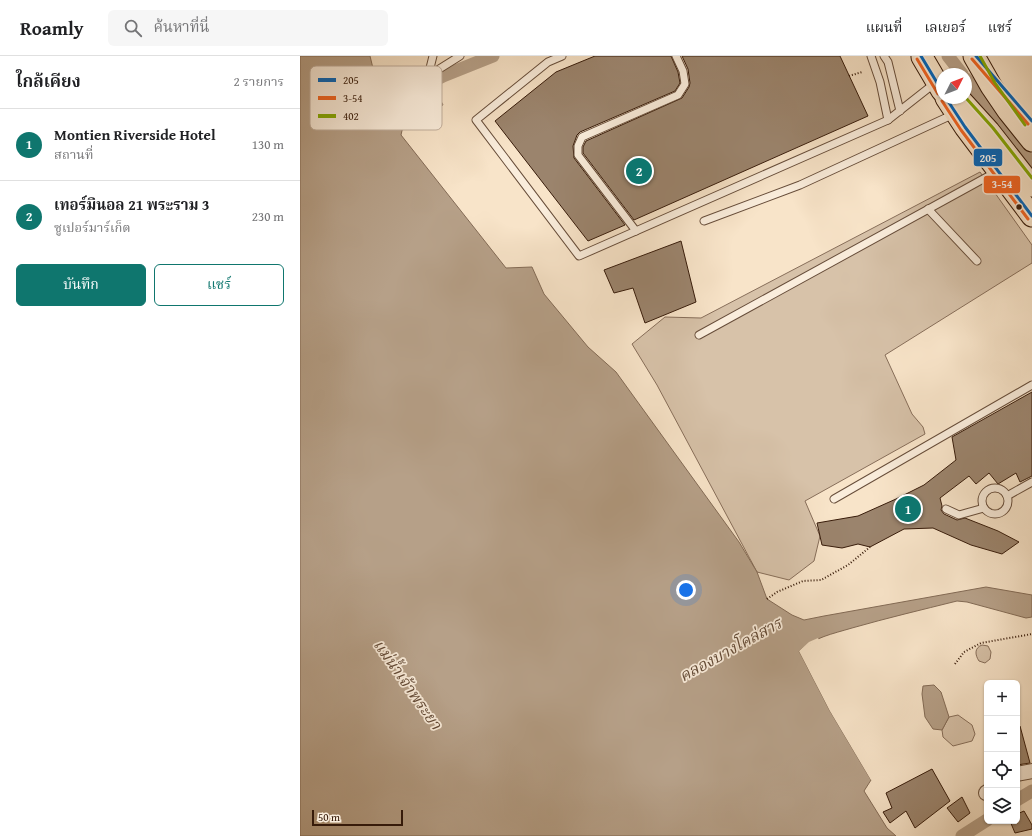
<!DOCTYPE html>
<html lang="th">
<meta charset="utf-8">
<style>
body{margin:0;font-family:"Gentium Book Plus","Noto Serif Thai",serif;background:#f6f6f6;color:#202124}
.controls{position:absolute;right:12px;bottom:12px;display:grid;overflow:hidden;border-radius:6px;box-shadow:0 1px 3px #0004}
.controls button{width:36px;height:36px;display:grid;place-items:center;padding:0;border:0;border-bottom:1px solid #e0e0e0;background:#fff;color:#202124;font:20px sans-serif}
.compass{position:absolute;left:636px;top:12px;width:36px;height:36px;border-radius:50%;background:#fff;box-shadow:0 1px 3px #0004;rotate:48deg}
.scale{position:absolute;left:12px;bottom:10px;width:91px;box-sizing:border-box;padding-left:4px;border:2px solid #371b0a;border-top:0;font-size:11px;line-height:14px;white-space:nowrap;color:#371b0a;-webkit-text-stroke:3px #faeddc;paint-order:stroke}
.you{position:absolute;left:386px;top:534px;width:14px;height:14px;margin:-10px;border:3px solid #fff;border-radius:50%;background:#1a73e8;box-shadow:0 0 0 6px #1a73e833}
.badge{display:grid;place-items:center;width:26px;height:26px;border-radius:50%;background:#0f766e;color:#fff;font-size:13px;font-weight:700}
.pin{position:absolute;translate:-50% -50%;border:2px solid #fff;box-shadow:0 1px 4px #0006}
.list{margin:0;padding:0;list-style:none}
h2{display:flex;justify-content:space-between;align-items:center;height:52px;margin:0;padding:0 16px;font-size:17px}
h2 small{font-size:13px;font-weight:400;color:#757577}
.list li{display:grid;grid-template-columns:26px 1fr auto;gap:12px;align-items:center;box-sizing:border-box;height:72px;padding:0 16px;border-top:1px solid #e0e0e0}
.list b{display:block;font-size:15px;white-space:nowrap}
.list p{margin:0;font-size:13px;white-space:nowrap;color:#757577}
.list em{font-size:13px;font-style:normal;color:#757577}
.actions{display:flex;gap:8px;padding:12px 16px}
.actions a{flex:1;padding:9px 0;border:1px solid #0f766e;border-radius:6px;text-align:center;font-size:14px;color:#0f766e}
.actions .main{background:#0f766e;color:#fff}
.icon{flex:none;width:22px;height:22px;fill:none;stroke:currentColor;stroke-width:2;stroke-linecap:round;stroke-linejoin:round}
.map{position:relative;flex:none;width:732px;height:780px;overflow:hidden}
header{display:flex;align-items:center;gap:24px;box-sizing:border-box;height:56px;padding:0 20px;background:#fff;border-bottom:1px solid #e0e0e0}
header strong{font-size:19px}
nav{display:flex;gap:22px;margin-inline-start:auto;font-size:14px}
.search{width:280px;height:36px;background:#f6f6f6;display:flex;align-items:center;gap:10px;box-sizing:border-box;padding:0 14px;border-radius:6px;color:#757577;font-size:15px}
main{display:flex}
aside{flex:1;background:#fff}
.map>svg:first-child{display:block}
</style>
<header>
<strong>Roamly</strong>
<div class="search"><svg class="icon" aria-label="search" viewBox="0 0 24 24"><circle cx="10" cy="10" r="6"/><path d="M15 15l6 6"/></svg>ค้นหาที่นี่</div>
<nav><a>แผนที่</a><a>เลเยอร์</a><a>แชร์</a></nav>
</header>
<main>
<aside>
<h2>ใกล้เคียง<small>2 รายการ</small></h2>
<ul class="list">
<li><span class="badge">1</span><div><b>Montien Riverside Hotel</b><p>สถานที่</p></div><em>130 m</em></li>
<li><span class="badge">2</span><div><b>เทอร์มินอล 21 พระราม 3</b><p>ซูเปอร์มาร์เก็ต</p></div><em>230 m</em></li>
</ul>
<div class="actions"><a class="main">บันทึก</a><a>แชร์</a></div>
</aside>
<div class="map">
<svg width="732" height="780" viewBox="0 0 732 780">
<rect width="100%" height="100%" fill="#f8e4c9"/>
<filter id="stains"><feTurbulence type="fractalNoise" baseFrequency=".005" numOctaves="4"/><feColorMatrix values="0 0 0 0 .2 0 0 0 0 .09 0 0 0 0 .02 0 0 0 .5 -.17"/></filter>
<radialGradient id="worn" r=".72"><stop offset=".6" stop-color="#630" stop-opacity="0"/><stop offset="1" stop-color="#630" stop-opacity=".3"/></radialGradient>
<g fill="#d7c2a9" stroke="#876e5a">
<polygon points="680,116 732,189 732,207 585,299 612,358 623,371 625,378 505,445 520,480 514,505 489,524 457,516 357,329 335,293 332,288 365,261 401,262"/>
<path d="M 682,589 L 688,590 L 691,596 L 690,603 L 685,607 L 679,605 C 675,599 674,592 682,589 Z"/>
<polygon points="658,659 672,669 675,678 672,685 653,690 643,681 642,674 649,661"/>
</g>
<g fill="#b6a088" stroke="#836b56">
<path d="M 0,0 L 70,0 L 79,37 L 128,20 L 143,49 L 104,66 L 101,79 L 206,212 L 232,211 L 244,238 L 288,291 L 316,316 L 439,486 L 457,516 L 467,543 L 492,559 L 504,564 L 524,560 L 686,531 L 732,539 L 732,561 L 726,562 L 667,546 L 657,545 C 621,554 587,562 552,572 C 532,578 515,581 499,595 L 530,655 L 571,724 L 564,735 L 587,772 L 596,780 L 0,780 Z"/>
<polygon points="634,629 641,636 649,661 642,674 633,673 625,661 622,638 623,630"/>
</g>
<polygon fill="#f8e4c9" points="518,582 519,584 510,588 501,595 532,654 573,723 571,724 530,655 499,595 509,586"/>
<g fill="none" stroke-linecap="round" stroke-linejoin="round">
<g stroke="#b6a088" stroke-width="13">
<polyline points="648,0 662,18"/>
<polyline points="666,23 732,108"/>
<polyline points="116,34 143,20 193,0"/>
<polyline points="717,744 732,735"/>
<polyline points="662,780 687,764"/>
</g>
</g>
<g fill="#9b846d" stroke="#371b0a">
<polygon points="295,0 371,0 378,16 380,27 375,35 280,76 277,79 273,90 274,102 325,169 288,185 195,65 256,16"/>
<polygon points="382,0 540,0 568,60 334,164 283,97 283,91 286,85 382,42 389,31 390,27 388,13"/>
<polygon points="381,185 396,246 345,267 333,232 314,237 304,214"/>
<polygon points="732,336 732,420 720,426 716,417 698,428 689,417 676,428 669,420 640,442 642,450 641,454 644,458 657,464 665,462 698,475 719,486 702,498 671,489 633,472 604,473 570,491 558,488 542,492 522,489 517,467 558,460 596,443 624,429 656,404 652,381"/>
<polygon points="717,670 720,670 730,707 717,709"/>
<polygon points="632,713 650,745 615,772 606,755 590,767 583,756 592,752 586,737"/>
<polygon points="662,741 670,757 658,766 647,752"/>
<polygon points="724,755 732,769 732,773 715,777 710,765 717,765 717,758"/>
</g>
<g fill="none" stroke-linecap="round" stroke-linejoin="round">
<g stroke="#674d3a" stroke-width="9">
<g id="service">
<polyline points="133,0 128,20 160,0"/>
<polyline points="262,0 248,6 176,64 279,200 588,64 635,27"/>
<polyline points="571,0 580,26 588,64"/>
<polyline points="584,0 588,6 600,55"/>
<polyline points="628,153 677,205"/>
<polyline points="404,165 500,129 654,58"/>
<polyline points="336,175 278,99 278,90 282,81 378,39 385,28 383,15 376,0"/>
<polyline points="399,279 696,116"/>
<circle cx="695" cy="445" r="13"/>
<polyline points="707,440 732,426"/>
<polyline points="534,443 732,329"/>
<polyline points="646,453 659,459 684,452"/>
</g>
</g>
<g stroke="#674d3a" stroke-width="16">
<g id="minor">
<polyline points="717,718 732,715"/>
<polyline points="686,737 687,736"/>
</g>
</g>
<g stroke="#371b0a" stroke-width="23">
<g id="primary">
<polyline points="674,0 691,30 708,55 732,85"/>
<polyline points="622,1 642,35"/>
<polyline points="646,42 665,71 732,160"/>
<polyline points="659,42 689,75 732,130"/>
</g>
</g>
<g stroke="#371b0a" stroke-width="2" stroke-dasharray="1 2" stroke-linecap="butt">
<polyline points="549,20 562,16"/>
<polyline points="467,543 477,536 503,525 521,524 548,509 570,491"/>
<polyline points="655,608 664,596 681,587 732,578"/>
</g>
<use href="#service" stroke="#faeddc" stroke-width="7"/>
<use href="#minor" stroke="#faeddc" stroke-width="14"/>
<use href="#primary" stroke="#f8e4c9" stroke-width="21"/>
<g stroke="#faeddc" stroke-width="6">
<g id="bus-1">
<polyline points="621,0 642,35"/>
<polyline points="676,0 732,65"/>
<polyline points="646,42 665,71 732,160"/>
</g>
</g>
<g stroke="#faeddc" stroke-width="6">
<g id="bus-2">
<polyline points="617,3 638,38"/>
<polyline points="672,3 728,68"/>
<polyline points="642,45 661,74 728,163"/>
</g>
</g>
<g stroke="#faeddc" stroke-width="6">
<g id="bus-3">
<polyline points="680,0 695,27 725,69"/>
<polyline points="666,42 693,72 732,122"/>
</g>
</g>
<use href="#bus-1" stroke="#0065bd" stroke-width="3"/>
<use href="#bus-2" stroke="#f26522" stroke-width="3"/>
<use href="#bus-3" stroke="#85a902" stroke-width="3"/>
</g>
<circle fill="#371b0a" stroke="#faeddc" stroke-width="1.5" cx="719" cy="151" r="3.5"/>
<g text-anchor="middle" stroke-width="3.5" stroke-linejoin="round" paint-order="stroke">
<g font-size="16" font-style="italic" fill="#634a36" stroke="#faeddc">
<text transform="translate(430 593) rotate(-29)" y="6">คลองบางโคล่สาร</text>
<text transform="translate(108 628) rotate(55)" y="6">แม่น้ำเจ้าพระยา</text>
</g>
</g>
<rect x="10" y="10" width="132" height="64" rx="6" fill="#faeddc" stroke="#c0ae9d" stroke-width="1"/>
<rect x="18" y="22" width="18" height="4" fill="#0065bd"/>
<rect x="18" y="40" width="18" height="4" fill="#f26522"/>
<rect x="18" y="58" width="18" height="4" fill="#85a902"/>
<g font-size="11" fill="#371b0a">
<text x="43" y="28">205</text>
<text x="43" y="46">3-54</text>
<text x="43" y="64">402</text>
</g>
<g stroke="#faeddc" stroke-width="1.5">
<rect x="673" y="92" width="30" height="19" rx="4" fill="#0065bd"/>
<rect x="683" y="119" width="38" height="19" rx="4" fill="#f26522"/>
</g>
<g font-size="11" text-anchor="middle" font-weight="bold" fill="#fff">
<text x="688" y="106">205</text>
<text x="702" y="132">3-54</text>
</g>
<rect width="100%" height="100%" filter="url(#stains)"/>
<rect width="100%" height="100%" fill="url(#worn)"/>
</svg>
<div class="controls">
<button>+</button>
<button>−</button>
<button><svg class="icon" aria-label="locate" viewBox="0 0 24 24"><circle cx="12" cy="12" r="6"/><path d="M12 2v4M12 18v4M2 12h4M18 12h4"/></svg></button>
<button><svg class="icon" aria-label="layers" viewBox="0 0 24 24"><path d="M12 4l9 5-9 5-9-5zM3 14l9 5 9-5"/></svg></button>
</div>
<svg class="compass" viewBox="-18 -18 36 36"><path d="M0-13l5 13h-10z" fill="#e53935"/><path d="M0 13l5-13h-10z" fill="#757577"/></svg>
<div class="scale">50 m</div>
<div class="you"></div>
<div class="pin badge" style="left:608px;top:453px">1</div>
<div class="pin badge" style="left:339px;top:115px">2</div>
</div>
</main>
